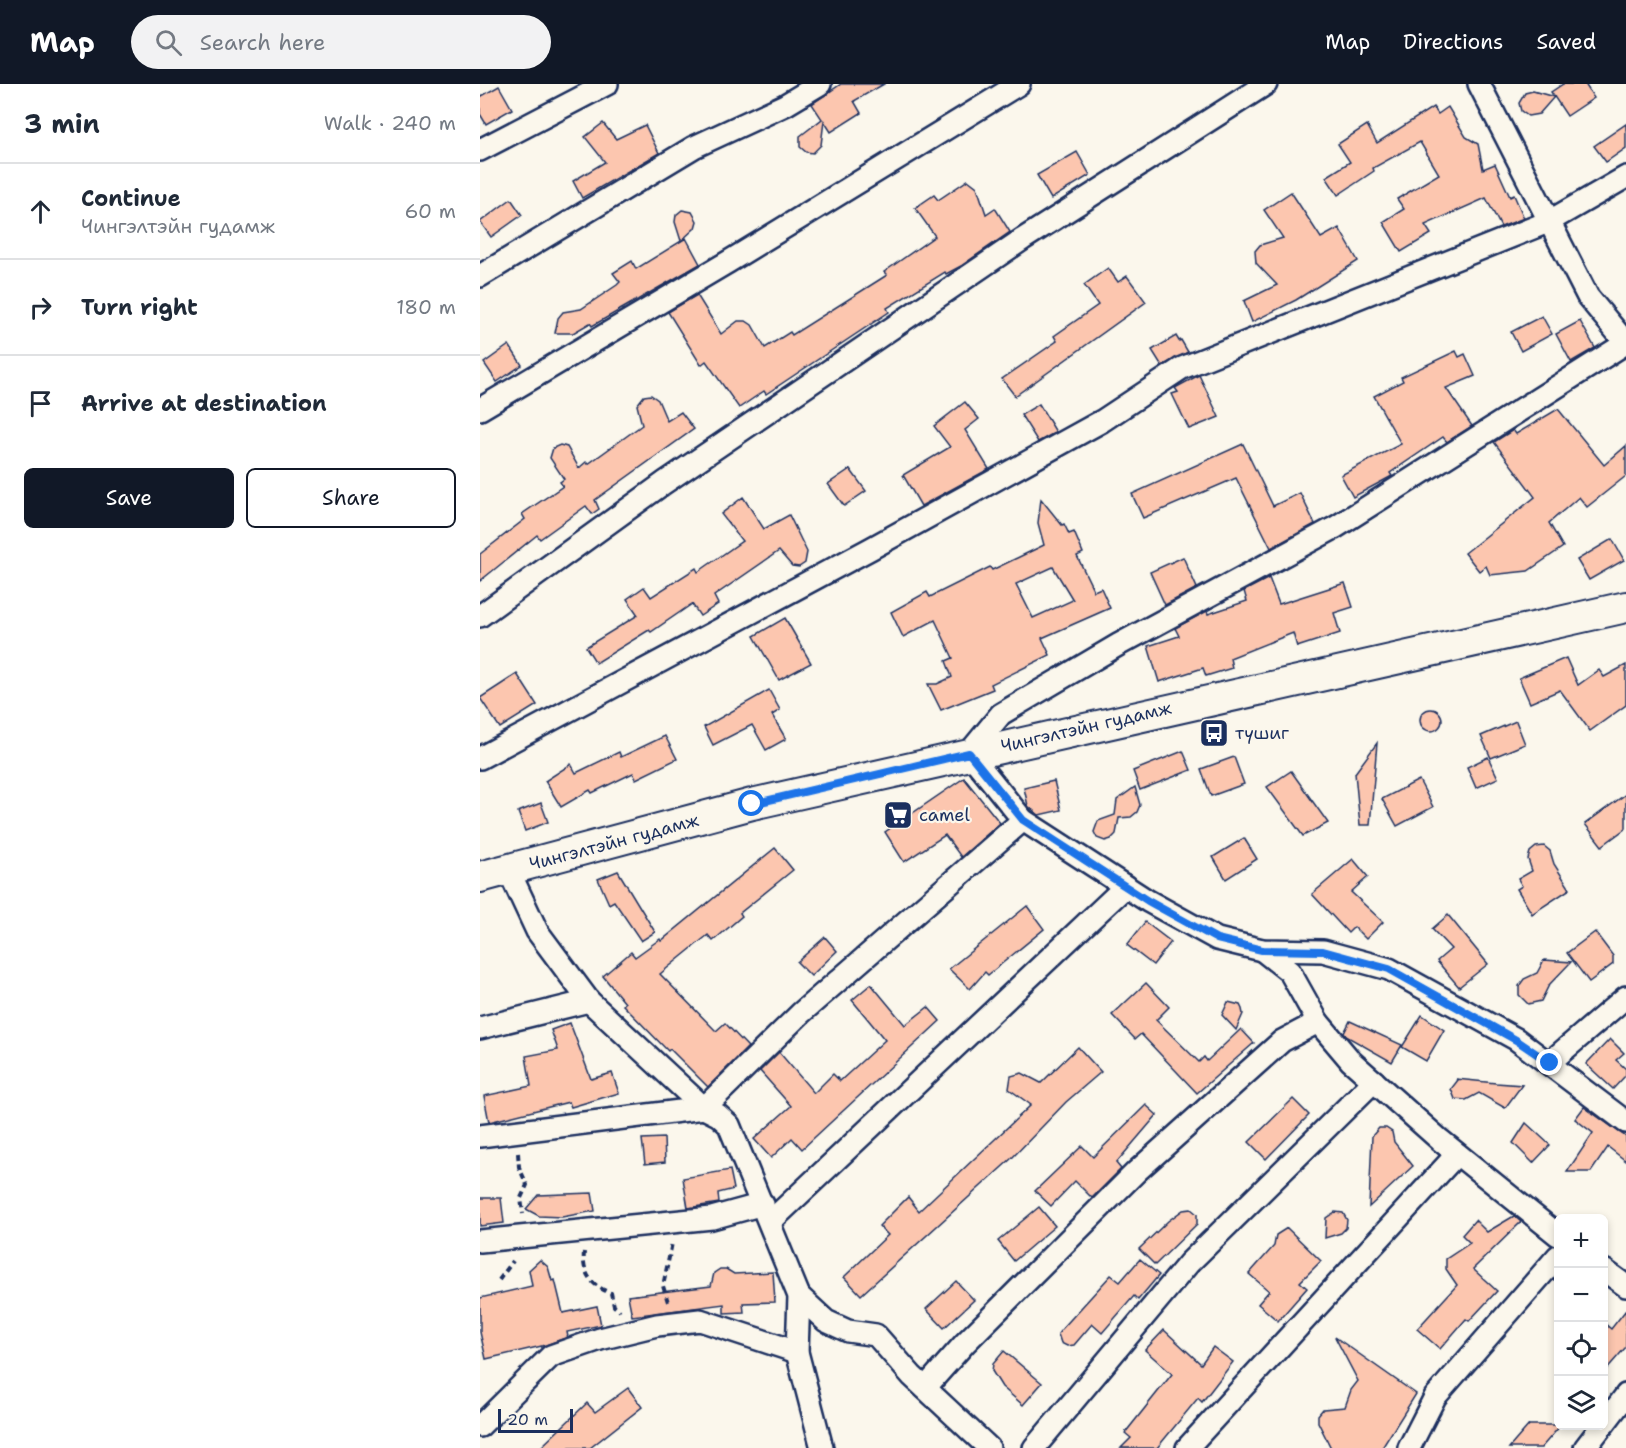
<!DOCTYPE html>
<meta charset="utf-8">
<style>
body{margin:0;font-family:"Shantell Sans",sans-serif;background:#f2f2f3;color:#1f2937}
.controls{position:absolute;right:18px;bottom:18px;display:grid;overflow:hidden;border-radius:9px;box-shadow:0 3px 9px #0003}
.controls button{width:54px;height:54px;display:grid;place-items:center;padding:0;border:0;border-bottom:2px solid #e0e1e3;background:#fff;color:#1f2937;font:30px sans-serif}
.scale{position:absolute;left:18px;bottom:15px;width:75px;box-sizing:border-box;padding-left:6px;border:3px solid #1b2f5e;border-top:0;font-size:16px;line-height:21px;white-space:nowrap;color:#1b2f5e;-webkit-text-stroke:4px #fbf7ec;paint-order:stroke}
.stop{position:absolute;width:18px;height:18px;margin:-14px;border:4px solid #1a73e8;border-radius:50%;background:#fff}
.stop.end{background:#1a73e8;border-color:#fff;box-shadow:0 2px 6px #0008}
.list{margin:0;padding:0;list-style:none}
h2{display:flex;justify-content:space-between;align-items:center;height:78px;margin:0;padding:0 24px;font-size:26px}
h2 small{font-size:20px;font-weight:400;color:#747a83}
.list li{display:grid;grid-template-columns:39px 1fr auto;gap:18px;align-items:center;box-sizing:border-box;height:96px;padding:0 24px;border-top:2px solid #e0e1e3}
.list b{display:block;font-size:22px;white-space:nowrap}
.list p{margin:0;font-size:20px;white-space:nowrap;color:#747a83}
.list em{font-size:20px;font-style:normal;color:#747a83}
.actions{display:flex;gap:12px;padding:18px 24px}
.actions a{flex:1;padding:14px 0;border:2px solid #111827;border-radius:9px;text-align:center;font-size:21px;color:#111827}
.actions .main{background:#111827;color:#fff}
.icon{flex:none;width:33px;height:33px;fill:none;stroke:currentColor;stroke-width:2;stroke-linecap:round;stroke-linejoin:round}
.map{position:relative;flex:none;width:1146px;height:1364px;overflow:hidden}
header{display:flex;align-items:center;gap:36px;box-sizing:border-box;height:84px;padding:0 30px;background:#111827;color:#fff}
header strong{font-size:28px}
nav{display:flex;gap:33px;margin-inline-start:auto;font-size:21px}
.search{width:420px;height:54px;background:#f2f2f3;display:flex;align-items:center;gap:15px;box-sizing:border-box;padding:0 21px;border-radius:33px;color:#747a83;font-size:22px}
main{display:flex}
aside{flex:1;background:#fff}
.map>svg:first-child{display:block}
</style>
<header>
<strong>Map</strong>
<div class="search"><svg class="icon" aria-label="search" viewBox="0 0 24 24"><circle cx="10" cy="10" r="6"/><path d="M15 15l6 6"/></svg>Search here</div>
<nav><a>Map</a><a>Directions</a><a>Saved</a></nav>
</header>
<main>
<aside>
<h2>3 min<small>Walk · 240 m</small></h2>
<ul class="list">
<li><svg class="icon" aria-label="ahead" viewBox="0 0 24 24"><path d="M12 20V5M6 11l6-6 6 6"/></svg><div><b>Continue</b><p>Чингэлтэйн гудамж</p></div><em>60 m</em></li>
<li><svg class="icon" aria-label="right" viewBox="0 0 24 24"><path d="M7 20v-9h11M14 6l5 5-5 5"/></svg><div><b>Turn right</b></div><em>180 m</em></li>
<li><svg class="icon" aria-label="arrive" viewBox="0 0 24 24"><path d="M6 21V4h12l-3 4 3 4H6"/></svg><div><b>Arrive at destination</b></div></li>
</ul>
<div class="actions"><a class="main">Save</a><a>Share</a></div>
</aside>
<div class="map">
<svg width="1146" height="1364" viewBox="0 0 1146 1364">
<rect width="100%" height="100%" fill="#fbf7ec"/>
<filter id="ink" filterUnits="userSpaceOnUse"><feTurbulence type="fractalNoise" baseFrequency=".0167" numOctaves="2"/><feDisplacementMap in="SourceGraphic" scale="12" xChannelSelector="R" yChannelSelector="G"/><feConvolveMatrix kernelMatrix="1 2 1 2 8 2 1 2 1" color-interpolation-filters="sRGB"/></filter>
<g filter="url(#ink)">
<g fill="#fcc6af" stroke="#1b2f5e" stroke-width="1.5" fill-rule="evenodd">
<polygon points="361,0 404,0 374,17 381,29 351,48 344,37 341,61 333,69 326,68 320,63 320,52 342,35 332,20"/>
<polygon points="1083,0 1105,0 1114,14 1087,32 1071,8"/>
<polygon points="19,2 32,25 6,40 0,30 0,13"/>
<polygon points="1053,7 1074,13 1059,30 1048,32 1041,27 1039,19 1045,9"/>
<polygon points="953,23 958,30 968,23 986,53 998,60 1003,85 1015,80 1030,113 1034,111 1044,134 1021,143 1006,114 945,141 951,150 921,168 903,138 924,125 917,115 959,90 940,58 893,84 894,87 858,111 846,93 870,78 858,60 887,41 897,59"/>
<polygon points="123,39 136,55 165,41 179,69 102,114 93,97 125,78 105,53"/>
<polygon points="1146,40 1146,64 1126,78 1114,62"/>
<polygon points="597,68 610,91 571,115 557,91"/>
<polygon points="488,96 497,103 506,130 515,124 530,148 481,182 466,190 465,188 407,224 409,228 286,310 284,307 259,324 226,277 221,281 188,228 217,211 241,250 258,237 266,237 272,241 285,264 310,248 312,251 407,191 404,188 455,152 435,124 454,111 458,116"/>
<polygon points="811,108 841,154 859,144 878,177 816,216 772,238 764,217 797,201 776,179 775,167 780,161 803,154 784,126"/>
<polygon points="31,115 42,131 11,153 0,138"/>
<polygon points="202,126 212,128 217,137 215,144 201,157 195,138 196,131"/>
<polygon points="206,154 220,180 112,242 110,239 93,249 75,249 78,234 83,228 101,225 137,201 140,198 133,189 152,177 156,185"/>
<polygon points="628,184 638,198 647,192 666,218 535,312 522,295 577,257 574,252 618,221 604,201"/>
<polygon points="1062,232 1072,250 1041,267 1031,248"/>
<polygon points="1100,237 1115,264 1091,278 1076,250"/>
<polygon points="696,252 699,257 701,256 708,268 682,282 672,266"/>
<polygon points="29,261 42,281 17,298 4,279"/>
<polygon points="976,267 979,273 985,270 995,292 966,304 992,342 967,358 963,353 910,389 912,392 873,413 861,391 921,360 894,312 923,297 921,293"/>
<polygon points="719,291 739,333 709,345 692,310 698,308 695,304"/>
<polygon points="171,311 178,316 187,337 201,328 214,345 115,416 119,425 112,430 106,422 60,455 57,451 0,497 0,470 45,435 42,430 83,402 80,398 84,395 70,374 73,364 80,361 87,363 99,384 106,378 108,380 162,341 157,321 164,312"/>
<polygon points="485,318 499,335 485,346 509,385 441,422 423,391 470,363 454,342"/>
<polygon points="559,320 576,348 558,358 541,331"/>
<polygon points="1078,325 1124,381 1146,362 1146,392 1107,423 1099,413 1069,439 1083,463 1048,487 1010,491 1006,482 999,487 985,469 1055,413 1014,358 1033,346 1036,350"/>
<polygon points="763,360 793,422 820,409 835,440 791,464 756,394 663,434 652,410"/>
<polygon points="370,385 386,407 364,422 348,400"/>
<polygon points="263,413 284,445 309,431 327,468 325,479 319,483 312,482 299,467 234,512 238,520 220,532 212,520 171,548 169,546 116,579 106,563 158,531 147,515 164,503 171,513 216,484 218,488 262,457 241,430"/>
<path d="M 561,415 L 582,441 L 584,440 L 589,450 L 594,448 L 603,469 L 597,472 L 614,507 L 621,504 L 630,524 L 562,554 L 570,571 L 511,600 L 513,605 L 461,626 L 448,600 L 457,600 L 472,593 L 466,577 L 473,574 L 455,536 L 423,553 L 411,528 L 447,508 L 450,513 L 510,483 L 512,486 L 564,461 L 558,439 ZM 573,483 L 593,516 L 553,534 L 536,500 Z"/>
<polygon points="1132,455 1144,476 1109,496 1097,476"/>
<polygon points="703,473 717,504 685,521 670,488"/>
<polygon points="789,494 799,520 865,499 873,523 854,529 860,549 817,563 813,549 750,574 752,584 726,592 723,584 679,598 668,562 699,552 695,544 727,527 728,530 767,517 764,507"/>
<polygon points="305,534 331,579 299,596 274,552"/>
<polygon points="1086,574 1098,601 1119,586 1124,593 1146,581 1146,621 1110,647 1080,606 1050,619 1039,594"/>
<polygon points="37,590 57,621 20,644 0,614"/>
<polygon points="289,606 300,626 292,631 306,655 286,666 272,641 233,661 224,643"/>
<circle cx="951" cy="636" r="11"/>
<polygon points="1036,637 1045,660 1011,674 1001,652"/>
<polygon points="185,652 197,675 156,695 153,689 112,709 110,706 81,723 65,697 91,680 96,689 139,668 141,673"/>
<polygon points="897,659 890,741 880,741 875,689"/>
<polygon points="703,667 711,686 660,706 653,687"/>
<polygon points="754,673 764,700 731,712 721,685"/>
<polygon points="1008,673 1018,694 996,704 987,683"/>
<polygon points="811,687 848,739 823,752 787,703"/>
<polygon points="484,694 520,739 481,773 465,751 424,778 405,748"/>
<polygon points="939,696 953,723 917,742 902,715"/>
<polygon points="574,697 581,726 559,731 548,722 544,704"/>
<polygon points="655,703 660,721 657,728 651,733 639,734 636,750 631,755 625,757 617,754 614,748 618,737 635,731 637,716"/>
<polygon points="1146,710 1146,744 1122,762 1105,740"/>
<polygon points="61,719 68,738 45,747 38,728"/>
<polygon points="764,754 777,775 746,795 733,773"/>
<polygon points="1064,762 1070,767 1074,780 1090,805 1052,830 1037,805 1042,802 1038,795 1052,787 1048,775 1050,768 1056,763"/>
<polygon points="295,764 313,786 260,829 262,832 233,857 228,851 180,890 236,947 245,939 268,963 228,1003 190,965 188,967 143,921 145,919 123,892 151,868 155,873 180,855 181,857"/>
<polygon points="873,775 888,793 871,808 903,838 886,855 874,843 868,849 832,810"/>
<polygon points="138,787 175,848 161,857 134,817 129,820 118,795"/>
<polygon points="547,822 564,845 508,891 505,888 490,905 469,885"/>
<polygon points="968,831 1008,880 979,903 957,877 971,865 952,845"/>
<polygon points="665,838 691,858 673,881 647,861"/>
<polygon points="1115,848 1133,872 1133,880 1109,898 1087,869"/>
<polygon points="345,853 357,867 331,892 317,878"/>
<polygon points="1064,876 1091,878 1069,901 1061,917 1048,920 1039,911 1039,902 1044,895 1057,889"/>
<polygon points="666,899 689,923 676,936 719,978 724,973 727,977 761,945 774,959 717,1009 661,950 655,955 632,931"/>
<polygon points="391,900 425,941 448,923 460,937 322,1065 312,1054 291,1074 274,1055 311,1022 280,987 299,968 334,1009 353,990 360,997 405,956 372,916"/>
<polygon points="748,918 760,921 762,925 763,930 756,946 742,931"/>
<polygon points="942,931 964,946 946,977 922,963"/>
<polygon points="870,937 922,961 912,978 866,952 864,949"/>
<polygon points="90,939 111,995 132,989 139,1009 91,1023 89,1018 9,1038 4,1012 51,1002 46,972 78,966 71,946"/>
<polygon points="1130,955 1144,969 1136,976 1146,985 1146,991 1133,1005 1106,980"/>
<polygon points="598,963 621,988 586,1018 532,1074 381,1211 364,1193 408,1151 399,1142 428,1113 439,1127 551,1021 529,1005 531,992 542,989 561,999"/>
<polygon points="976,995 1016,999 1042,1001 1025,1024 999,1009 986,1016 975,1015 971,1005 978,996"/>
<polygon points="813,1015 829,1031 786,1075 769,1058"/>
<polygon points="666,1021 677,1031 636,1079 641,1085 612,1114 595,1097 571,1122 555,1107 602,1062 613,1073"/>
<polygon points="1104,1023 1146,1053 1146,1077 1128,1063 1111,1088 1087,1088 1113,1049 1095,1035"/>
<polygon points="1046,1039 1070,1061 1053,1079 1033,1059"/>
<polygon points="899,1044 906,1044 912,1048 914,1058 933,1082 889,1123 892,1052"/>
<polygon points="184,1054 185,1078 165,1080 162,1055"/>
<polygon points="250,1086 254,1105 238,1109 239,1119 208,1124 203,1094"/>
<polygon points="112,1109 115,1127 82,1133 59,1132 46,1125 58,1111"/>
<polygon points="0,1114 21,1114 24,1139 0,1142"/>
<polygon points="559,1123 575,1142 534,1177 518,1157"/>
<polygon points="711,1125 717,1130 717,1140 675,1181 659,1165 688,1137 703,1126"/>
<polygon points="855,1128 863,1129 867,1136 866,1144 861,1149 845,1154 846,1134"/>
<polygon points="1034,1132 1041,1138 993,1185 1017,1207 989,1237 986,1235 960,1265 937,1245 977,1201 966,1185 966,1175 990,1159 982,1151 995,1136 1007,1148"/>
<polygon points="807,1144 841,1177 820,1198 827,1204 798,1237 778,1220 789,1207 769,1190 794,1162 796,1151"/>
<polygon points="660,1175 679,1191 658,1216 654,1212 622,1249 612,1240 594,1261 587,1262 581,1259 578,1250 581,1246 631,1191 640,1198"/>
<polygon points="60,1176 68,1183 72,1197 75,1196 83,1229 117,1222 121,1241 87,1248 88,1253 66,1261 6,1275 0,1248 0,1214 52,1202 49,1186"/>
<polygon points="240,1185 246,1185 254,1190 293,1188 295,1218 263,1219 264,1228 244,1229 244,1220 152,1232 148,1212 231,1202 234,1189"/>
<polygon points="476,1197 494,1216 464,1244 446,1225"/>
<polygon points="1146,1226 1146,1263 1124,1288 1124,1239 1131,1245"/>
<polygon points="684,1246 721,1280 733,1263 753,1278 722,1318 718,1314 677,1364 641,1364 651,1354 645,1349 692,1290 665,1266"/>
<polygon points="855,1253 936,1310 902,1364 851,1364 838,1338 838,1331 843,1325 865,1323 871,1306 878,1297"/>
<polygon points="524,1267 562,1299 543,1321 522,1303 512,1287 513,1280"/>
<polygon points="148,1304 162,1323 110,1364 60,1364 107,1319 115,1328"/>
<polygon points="1049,1341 1081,1341 1061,1364 1029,1364"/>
</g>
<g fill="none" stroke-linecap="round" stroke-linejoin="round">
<g stroke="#1b2f5e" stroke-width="26">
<g id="street">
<polyline points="999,0 1108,213 1146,259"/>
<polyline points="0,66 127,0"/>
<polyline points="0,192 214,63 305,21 340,0"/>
<polyline points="1146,259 856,443 638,561 521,630 489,669 543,736 668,817 737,855 782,866 843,867 909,885 1036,955 1146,1038"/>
<polyline points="0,325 248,178 539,0"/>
<polyline points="0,532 184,399 543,155 786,0"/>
<polyline points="0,674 390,465 622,337 702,284 1068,138 1146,93"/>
<polyline points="29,787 57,847 109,917 224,1024 238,1031 249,1041 319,1212 317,1268 342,1364"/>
<polyline points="782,866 810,888 838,938 871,977 960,1056 1078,1151"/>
<polyline points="0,944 109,917"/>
<polyline points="1069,979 1146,913"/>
<polyline points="0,1052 224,1024 321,929 543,736"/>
<polyline points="290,1138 646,802"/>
<polyline points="0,1157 232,1134 283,1120"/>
<polyline points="1124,1186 1146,1202"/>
<polyline points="319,1212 346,1237 368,1247 396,1251 432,1292 509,1364"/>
<polyline points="445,1304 485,1259 657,1087 802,957 838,938"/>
<polyline points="1124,1340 1146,1311"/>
<polyline points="0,1342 71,1272 120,1255 177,1241 220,1236 317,1268"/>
<polyline points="554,1364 709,1179 894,997"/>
<polyline points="707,1364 977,1070"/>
<polyline points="929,1364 955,1313 1078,1172"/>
<polyline points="1105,1364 1122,1342"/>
</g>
</g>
<g stroke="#1b2f5e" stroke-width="34">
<polyline id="secondary" points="0,793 272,720 1146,523"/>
</g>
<g stroke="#1b2f5e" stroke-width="4" stroke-dasharray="6 4.5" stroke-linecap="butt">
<polyline points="38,1069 39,1083 47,1101 41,1114 43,1130"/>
<path d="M 104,1168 C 102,1189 111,1202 131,1209 L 134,1222 L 140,1227"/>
<polyline points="19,1196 33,1177"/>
<polyline points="188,1218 183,1202 192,1159"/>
</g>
<use href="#street" stroke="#fbf7ec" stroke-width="21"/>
<use href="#secondary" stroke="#fbf7ec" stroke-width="30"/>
</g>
</g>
<g fill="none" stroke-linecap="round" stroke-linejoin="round" filter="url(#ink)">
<polyline stroke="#1a73e8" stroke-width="8" points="272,720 489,669 543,736 668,817 737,855 782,866 843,867 909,885 1036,956 1070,979"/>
</g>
<defs>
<g id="bus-square" transform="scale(1.5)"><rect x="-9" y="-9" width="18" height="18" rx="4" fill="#1b2f5e" stroke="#fbf7ec"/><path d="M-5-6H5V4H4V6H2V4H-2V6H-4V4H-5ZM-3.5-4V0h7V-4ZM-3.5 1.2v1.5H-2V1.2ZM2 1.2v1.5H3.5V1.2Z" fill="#fff"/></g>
<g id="supermarket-square" transform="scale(1.5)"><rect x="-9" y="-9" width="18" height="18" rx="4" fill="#1b2f5e" stroke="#fbf7ec"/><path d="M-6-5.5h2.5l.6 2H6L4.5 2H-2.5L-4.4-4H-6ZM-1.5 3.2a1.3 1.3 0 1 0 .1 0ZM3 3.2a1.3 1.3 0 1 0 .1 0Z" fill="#fff"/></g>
</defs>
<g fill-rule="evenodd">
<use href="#bus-square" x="734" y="649"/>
<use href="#supermarket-square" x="418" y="731"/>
</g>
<g text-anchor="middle" stroke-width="4.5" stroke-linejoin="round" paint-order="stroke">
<g font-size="18" fill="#1b2f5e" stroke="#fbf7ec">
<text transform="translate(606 643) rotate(-13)" y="6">Чингэлтэйн гудамж</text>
<text transform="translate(134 758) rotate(-15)" y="6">Чингэлтэйн гудамж</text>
</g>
<g font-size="18" fill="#1b2f5e" stroke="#fbf7ec" text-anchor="start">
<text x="755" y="655">түшиг</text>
<text x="439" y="737">camel</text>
</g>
</g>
</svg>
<div class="controls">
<button>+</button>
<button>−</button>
<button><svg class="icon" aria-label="locate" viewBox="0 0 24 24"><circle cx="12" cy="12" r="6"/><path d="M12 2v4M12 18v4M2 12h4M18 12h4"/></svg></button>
<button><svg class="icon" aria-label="layers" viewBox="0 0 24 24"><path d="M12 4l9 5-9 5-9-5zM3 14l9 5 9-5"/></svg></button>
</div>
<div class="scale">20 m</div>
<div class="stop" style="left:272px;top:720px"></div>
<div class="stop end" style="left:1070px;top:979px"></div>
</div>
</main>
